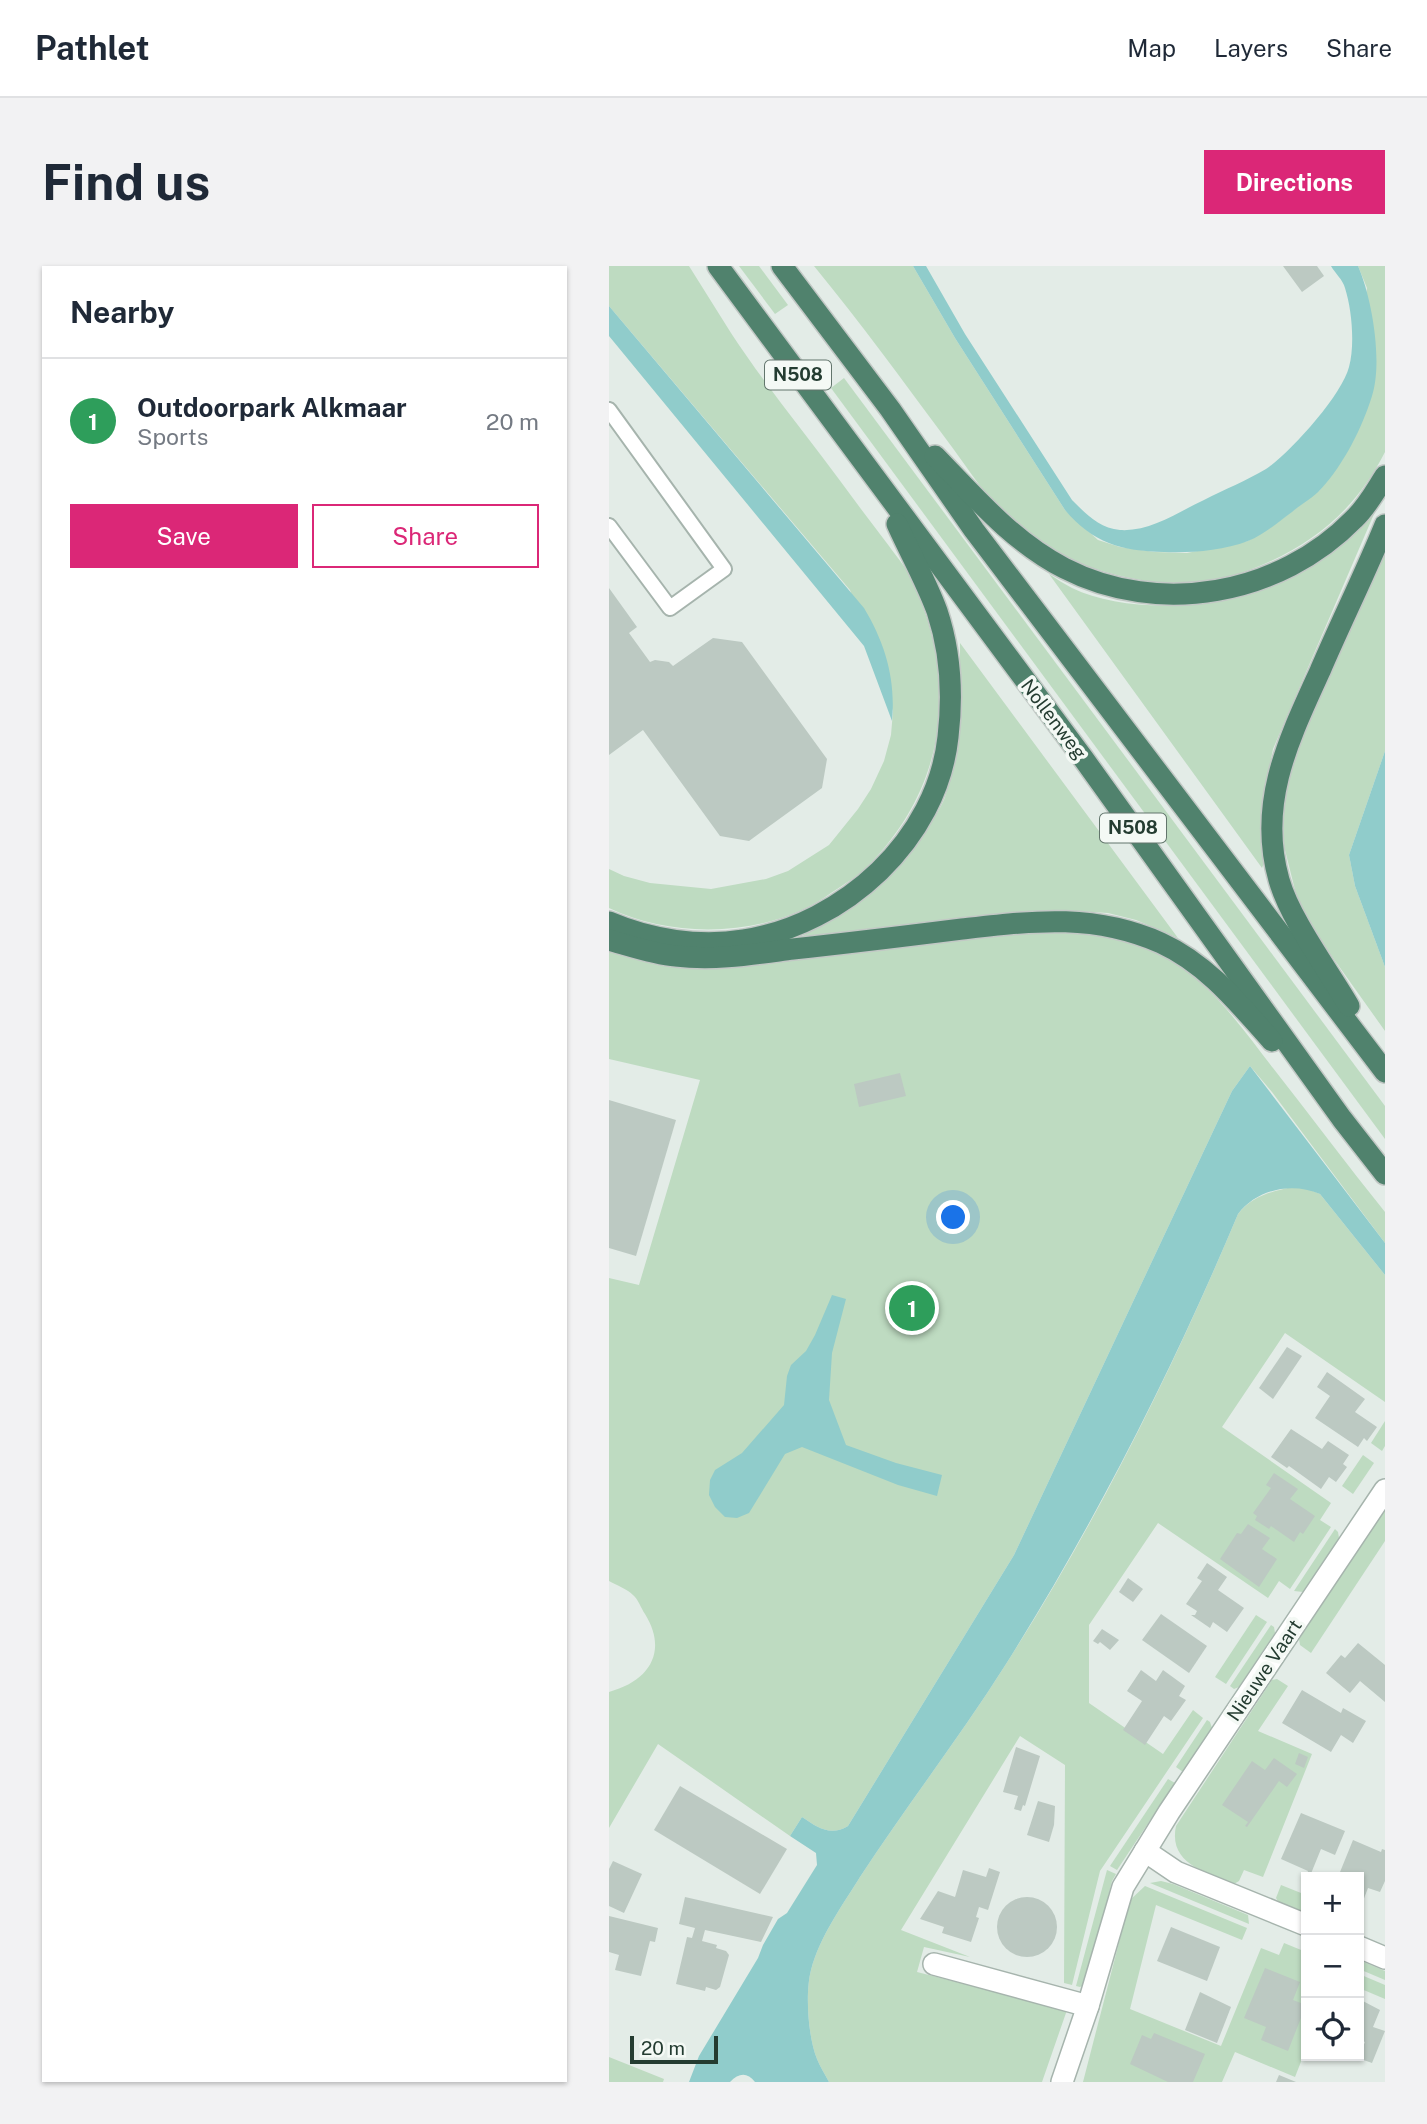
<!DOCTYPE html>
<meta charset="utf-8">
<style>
body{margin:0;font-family:"Public Sans",sans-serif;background:#f2f2f3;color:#1f2937}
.controls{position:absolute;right:21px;bottom:21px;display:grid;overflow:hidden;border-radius:0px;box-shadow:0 2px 5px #0004}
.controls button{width:63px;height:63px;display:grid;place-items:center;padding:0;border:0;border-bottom:2px solid #e0e1e3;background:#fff;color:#1f2937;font:35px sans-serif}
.scale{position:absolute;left:21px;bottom:18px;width:88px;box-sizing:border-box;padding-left:7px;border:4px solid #243c31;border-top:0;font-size:19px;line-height:24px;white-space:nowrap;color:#243c31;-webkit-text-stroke:5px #f4f9f5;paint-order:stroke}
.you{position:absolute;left:345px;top:952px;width:24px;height:24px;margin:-18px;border:5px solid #fff;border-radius:50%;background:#1a73e8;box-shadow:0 0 0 10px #1a73e833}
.badge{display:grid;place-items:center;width:46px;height:46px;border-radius:50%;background:#db2777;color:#fff;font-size:23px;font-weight:700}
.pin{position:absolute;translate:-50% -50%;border:4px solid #fff;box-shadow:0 2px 7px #0006}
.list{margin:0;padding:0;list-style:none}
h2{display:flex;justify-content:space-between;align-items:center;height:91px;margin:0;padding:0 28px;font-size:30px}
h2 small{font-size:23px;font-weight:400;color:#747a83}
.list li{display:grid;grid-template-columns:46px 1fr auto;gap:21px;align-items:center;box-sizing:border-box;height:126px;padding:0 28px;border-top:2px solid #e0e1e3}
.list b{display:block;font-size:26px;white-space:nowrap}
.list p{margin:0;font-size:23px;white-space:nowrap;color:#747a83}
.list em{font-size:23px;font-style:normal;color:#747a83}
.actions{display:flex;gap:14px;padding:21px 28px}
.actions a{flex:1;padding:16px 0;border:2px solid #db2777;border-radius:0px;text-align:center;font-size:24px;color:#db2777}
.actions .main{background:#db2777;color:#fff}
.icon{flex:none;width:38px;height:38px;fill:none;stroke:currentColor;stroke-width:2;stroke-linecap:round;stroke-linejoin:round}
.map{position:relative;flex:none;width:776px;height:1816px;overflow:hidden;border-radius:0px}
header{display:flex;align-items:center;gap:42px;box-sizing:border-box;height:98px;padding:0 35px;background:#fff;border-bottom:2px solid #e0e1e3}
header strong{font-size:33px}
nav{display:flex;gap:38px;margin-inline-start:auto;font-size:24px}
.intro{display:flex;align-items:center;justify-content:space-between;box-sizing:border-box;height:168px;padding:0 42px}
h1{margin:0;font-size:49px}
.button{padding:18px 32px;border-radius:0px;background:#db2777;color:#fff;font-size:24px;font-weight:700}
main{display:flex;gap:42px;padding:0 42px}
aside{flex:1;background:#fff;border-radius:0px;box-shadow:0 2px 5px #0004}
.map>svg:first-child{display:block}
</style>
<header>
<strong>Pathlet</strong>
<nav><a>Map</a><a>Layers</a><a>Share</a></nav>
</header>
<div class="intro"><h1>Find us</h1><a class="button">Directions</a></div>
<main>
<aside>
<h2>Nearby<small></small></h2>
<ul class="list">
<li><span class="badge" style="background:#2e9e5b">1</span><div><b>Outdoorpark Alkmaar</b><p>Sports</p></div><em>20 m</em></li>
</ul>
<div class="actions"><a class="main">Save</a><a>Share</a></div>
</aside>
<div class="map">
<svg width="776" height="1816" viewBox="0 0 776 1816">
<rect width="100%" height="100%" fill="#e3ece7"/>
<g fill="#bedbc1">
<path d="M 0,0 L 80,0 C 94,22 108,45 122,67 C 156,119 196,167 232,216 C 248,238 264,259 280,280 C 287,290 296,300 301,310 C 350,411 340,517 260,599 C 250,610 235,618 222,627 C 162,671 66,674 0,642 L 0,603 L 15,610 L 41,617 L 102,623 L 157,613 L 179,605 L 220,579 L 249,543 L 262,523 L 275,495 L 282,469 L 284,445 L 241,324 L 0,40 Z"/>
<polygon points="130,0 150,0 179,39 166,48"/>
<path d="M 205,0 L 304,0 L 346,72 L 456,244 L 489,274 L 511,281 L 546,286 L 578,287 L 639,275 L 665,259 L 711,224 L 734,193 L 758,22 L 749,0 L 776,0 L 776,186 C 745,247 699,283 635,306 C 621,312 604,318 589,318 C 540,321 468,303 427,276 C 389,251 364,209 337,173 C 294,115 251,56 205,0 Z"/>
<polygon points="235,112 776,840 776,873 222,122"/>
<path d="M 768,241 L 664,483 L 652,545 L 652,564 L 657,592 L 653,602 L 440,308 C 448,313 455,318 463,322 C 523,351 634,343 690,306 C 718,288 743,262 768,241 Z"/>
<polygon points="776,280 776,485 740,589 746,620 776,701 776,765 702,661 688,632 674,576 674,537 685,488"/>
<path d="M 351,377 L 569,672 L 527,654 L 499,647 L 450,644 L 192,671 C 213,658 236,646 256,631 C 278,614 327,557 336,531 C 351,482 351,428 351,377 Z"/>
<path d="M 438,663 C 480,667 520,669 557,691 C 603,718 632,761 664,802 C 702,850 738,899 776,946 L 776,977 L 663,826 L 641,800 L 623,825 L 405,1289 L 239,1560 C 221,1571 208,1561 193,1551 L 181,1570 L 49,1478 L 0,1562 L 0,1426 C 41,1415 59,1385 36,1348 C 32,1342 29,1333 24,1329 C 18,1323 7,1319 0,1315 L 0,1012 L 30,1019 L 91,814 L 0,793 L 0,683 Z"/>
<path d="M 683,921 L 697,922 L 711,928 L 776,1009 L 776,1136 L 676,1067 L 613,1161 L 722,1237 L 711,1254 L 722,1261 L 681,1323 L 670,1315 L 659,1332 L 549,1257 L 480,1359 L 480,1437 L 554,1488 L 584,1444 L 594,1452 L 491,1605 L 463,1719 L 455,1717 L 456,1499 L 411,1470 L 292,1664 L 361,1691 L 315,1681 L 308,1706 L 458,1744 L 433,1816 L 220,1816 C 216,1808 211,1801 208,1793 C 199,1771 196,1727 202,1704 C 211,1670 233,1640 251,1611 C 298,1539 351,1471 397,1398 C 488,1256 564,1103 629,948 C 643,930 661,926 683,921 Z"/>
<polygon points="776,1155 776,1180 773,1185 762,1177"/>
<polygon points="754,1189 765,1197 744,1228 733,1220"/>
<polygon points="776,1244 776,1275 702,1387 691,1379 690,1373"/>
<polygon points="726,1263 729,1266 730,1272 694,1326 685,1325"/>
<polygon points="647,1349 658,1356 617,1418 606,1411"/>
<polygon points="662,1359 665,1361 666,1367 630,1421 625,1423 621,1420"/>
<path d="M 668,1413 L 679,1420 L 649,1465 L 703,1488 L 654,1611 L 635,1604 L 630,1615 L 625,1618 C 597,1606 559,1598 567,1560 L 663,1414 Z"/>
<polygon points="598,1454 601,1456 603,1462 574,1506 567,1501"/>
<polygon points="559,1513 566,1517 508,1604 501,1600"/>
<polygon points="498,1604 507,1608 503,1615 477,1718 471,1721 467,1720"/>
<polygon points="552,1615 564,1618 639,1649 640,1658 541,1617"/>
<polygon points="672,1619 697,1629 697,1648 670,1637 667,1632"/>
<polygon points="536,1620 638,1662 633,1674 547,1639 521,1743 612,1780 652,1682 670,1689 675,1677 697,1686 697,1783 686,1811 626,1786 613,1816 474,1816 521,1634"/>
<polygon points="750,1694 776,1705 776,1714 750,1703"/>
<polygon points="750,1708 776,1719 776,1733 750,1722"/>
<polygon points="0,1791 55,1813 54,1816 0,1816"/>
</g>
<g fill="#90cccb">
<path d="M 304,0 L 317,0 L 356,68 L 463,234 C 477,248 490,262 511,264 C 541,266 569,246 595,234 C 616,223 637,215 657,203 C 681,187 733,129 740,101 C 746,79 743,44 736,22 C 734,14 726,7 722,0 L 749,0 C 763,32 774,96 763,130 C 753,162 735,198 712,223 C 704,232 692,238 683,246 C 669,256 655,269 639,275 C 613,285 581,287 555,286 C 512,285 484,277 456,244 L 346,72 Z"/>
<path d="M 0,40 L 255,342 C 276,377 287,413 283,455 L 255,380 L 0,70 Z"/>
<polygon points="776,485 776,701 746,620 740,589"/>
<path d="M 641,800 L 776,977 L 776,1009 L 711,928 C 683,916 648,923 629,948 C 564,1103 487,1255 397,1398 C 351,1471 298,1539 251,1611 C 233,1640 211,1670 202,1704 C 196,1727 199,1771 208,1793 C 211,1801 216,1808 220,1816 L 146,1816 C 138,1806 130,1807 121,1816 L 80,1816 L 90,1790 L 149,1692 L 154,1679 L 169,1653 L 178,1647 L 208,1599 L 207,1587 L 181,1570 L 193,1551 C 208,1561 221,1571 239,1560 L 405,1289 L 623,825 Z"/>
<polygon points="223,1029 237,1033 223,1087 220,1134 237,1179 287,1197 333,1209 328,1230 289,1219 193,1181 176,1188 140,1247 128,1252 116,1251 106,1241 100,1229 101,1214 106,1204 133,1187 175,1139 178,1110 182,1099 197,1085 206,1069"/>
</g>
<g fill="#bcc9c2">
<polygon points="674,0 708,0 715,10 693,26"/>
<polygon points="0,322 28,361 20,367 41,396 46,394 60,396 64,400 104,372 133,376 218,493 213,522 140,575 111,570 34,464 0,489"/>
<polygon points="291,807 297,830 250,841 245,818"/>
<polygon points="0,834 67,854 27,990 0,982"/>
<polygon points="678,1081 693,1090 664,1133 650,1122"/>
<polygon points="718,1106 756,1133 746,1146 768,1161 758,1175 755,1172 749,1181 706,1152 721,1130 708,1121"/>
<polygon points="682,1163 713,1183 719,1175 740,1189 734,1198 738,1201 727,1216 720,1211 712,1223 680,1200 678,1202 662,1191"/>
<polygon points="665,1207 689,1223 681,1233 706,1250 694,1268 691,1266 685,1276 662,1260 660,1263 646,1254 648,1250 644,1247 662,1222 657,1219"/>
<polygon points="639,1258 661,1272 653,1283 668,1293 650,1321 611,1293 628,1267 632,1268"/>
<polygon points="598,1297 618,1311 609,1324 635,1342 618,1366 604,1356 601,1362 582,1349 586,1349 588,1345 577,1338 593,1315 588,1312"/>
<polygon points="519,1312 534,1323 524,1336 510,1326"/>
<polygon points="552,1348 598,1380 580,1407 533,1374"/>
<polygon points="493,1363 510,1374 501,1384 491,1376 489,1378 484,1375"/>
<polygon points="749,1377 776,1399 776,1436 751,1415 741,1427 717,1407 732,1389 736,1392"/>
<polygon points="532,1404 547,1415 554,1404 576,1420 570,1430 577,1434 562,1455 555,1450 536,1479 514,1464 533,1435 518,1425"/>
<polygon points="693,1424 732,1447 734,1442 757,1455 744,1477 732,1469 722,1486 673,1457"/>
<polygon points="407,1481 431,1490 416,1540 414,1539 412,1545 405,1543 409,1530 394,1526"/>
<polygon points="690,1487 699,1491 695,1502 686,1498"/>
<polygon points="665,1492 688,1508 678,1521 670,1515 638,1561 636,1560 639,1556 613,1539 643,1495 656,1504"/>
<polygon points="71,1520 178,1583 151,1628 45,1564"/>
<polygon points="429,1535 446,1540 445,1559 440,1576 418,1569"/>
<polygon points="692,1547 736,1565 726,1589 712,1583 701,1610 698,1608 699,1605 672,1593"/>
<polygon points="744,1574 772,1586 773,1583 776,1584 776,1615 771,1626 759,1622 754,1635 750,1633 750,1611 729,1611"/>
<polygon points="4,1595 33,1608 15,1647 0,1640 0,1603"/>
<polygon points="380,1602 391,1606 379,1644 370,1641 367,1651 370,1652 362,1676 333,1667 335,1661 311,1653 329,1625 346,1631 354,1604 377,1611"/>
<circle cx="418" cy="1661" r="30"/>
<polygon points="76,1631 164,1651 152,1676 96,1664 93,1675 108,1679 107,1682 117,1685 120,1689 111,1721 107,1724 97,1721 96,1725 67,1718 78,1671 83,1672 86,1662 70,1658"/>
<polygon points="0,1650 49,1662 46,1676 41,1675 32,1710 6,1704 10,1689 0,1686"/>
<polygon points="562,1661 611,1681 598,1715 548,1695"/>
<polygon points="656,1702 691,1716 684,1734 697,1739 679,1785 652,1774 657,1761 635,1752"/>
<polygon points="591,1726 622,1741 608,1777 576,1764"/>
<polygon points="750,1733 771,1744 764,1761 776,1765 763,1797 749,1792 756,1776 750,1773"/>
<polygon points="545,1767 596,1788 584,1816 559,1816 521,1798 533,1769 542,1773"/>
<polygon points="670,1809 687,1816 667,1816"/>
</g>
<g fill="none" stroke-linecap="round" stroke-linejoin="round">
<g stroke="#a6b4ad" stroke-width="18">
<polyline id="service" points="0,144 115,303 61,342 0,260"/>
</g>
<g stroke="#a6b4ad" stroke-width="24">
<g id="minor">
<polyline points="536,1585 567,1606 697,1659"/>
<polyline points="750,1681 776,1692"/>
<polyline points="325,1698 479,1740"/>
<polyline points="453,1816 479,1740 514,1621 560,1546 776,1224"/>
</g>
</g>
<g stroke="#c2c8c5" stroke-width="24">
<g id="trunk">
<polyline points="109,0 474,492 733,853 776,908"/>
<polyline points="173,0 281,143 365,264 776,806"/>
<path d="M 326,190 C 365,230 404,276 455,302 C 550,351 671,329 745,253 C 758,241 767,224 776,210"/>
<path d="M 0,656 C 42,674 90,681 135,674 C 235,658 328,574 339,471 C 344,429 341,384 328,345 C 317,315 301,287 288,258"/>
<path d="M 0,674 C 22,680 44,688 67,690 C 106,695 146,688 184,683 C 240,677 297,670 353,663 C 424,655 484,647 552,677 C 598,698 630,738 663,775"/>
<path d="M 740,740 C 719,704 681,653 670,614 C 648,537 680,473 711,405 C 732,356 756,308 776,259"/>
</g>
</g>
<use href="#service" stroke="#fff" stroke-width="14"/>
<use href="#minor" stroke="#fff" stroke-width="21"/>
<use href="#trunk" stroke="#50826d" stroke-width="21"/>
</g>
<g text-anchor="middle" stroke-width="7" stroke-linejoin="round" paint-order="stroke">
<g fill="#f4f9f5" stroke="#62756c" stroke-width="2">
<rect x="156" y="94.5" width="66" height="29" rx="5"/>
<rect x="491" y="547.5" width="66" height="29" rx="5"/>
</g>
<g font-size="18" font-weight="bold" fill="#243c31">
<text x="189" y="115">N508</text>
<text x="524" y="568">N508</text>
</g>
<g font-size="19" fill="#243c31" stroke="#f4f9f5">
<text transform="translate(445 453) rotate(53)" y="7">Nollenweg</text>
<text transform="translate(655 1404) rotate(-56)" y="7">Nieuwe Vaart</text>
</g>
</g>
</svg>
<div class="controls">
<button>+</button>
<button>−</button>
<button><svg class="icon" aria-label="locate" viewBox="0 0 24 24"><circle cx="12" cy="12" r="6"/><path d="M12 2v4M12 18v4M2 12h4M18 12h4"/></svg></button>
</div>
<div class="scale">20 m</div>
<div class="you"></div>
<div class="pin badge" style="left:303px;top:1042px;background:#2e9e5b">1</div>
</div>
</main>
